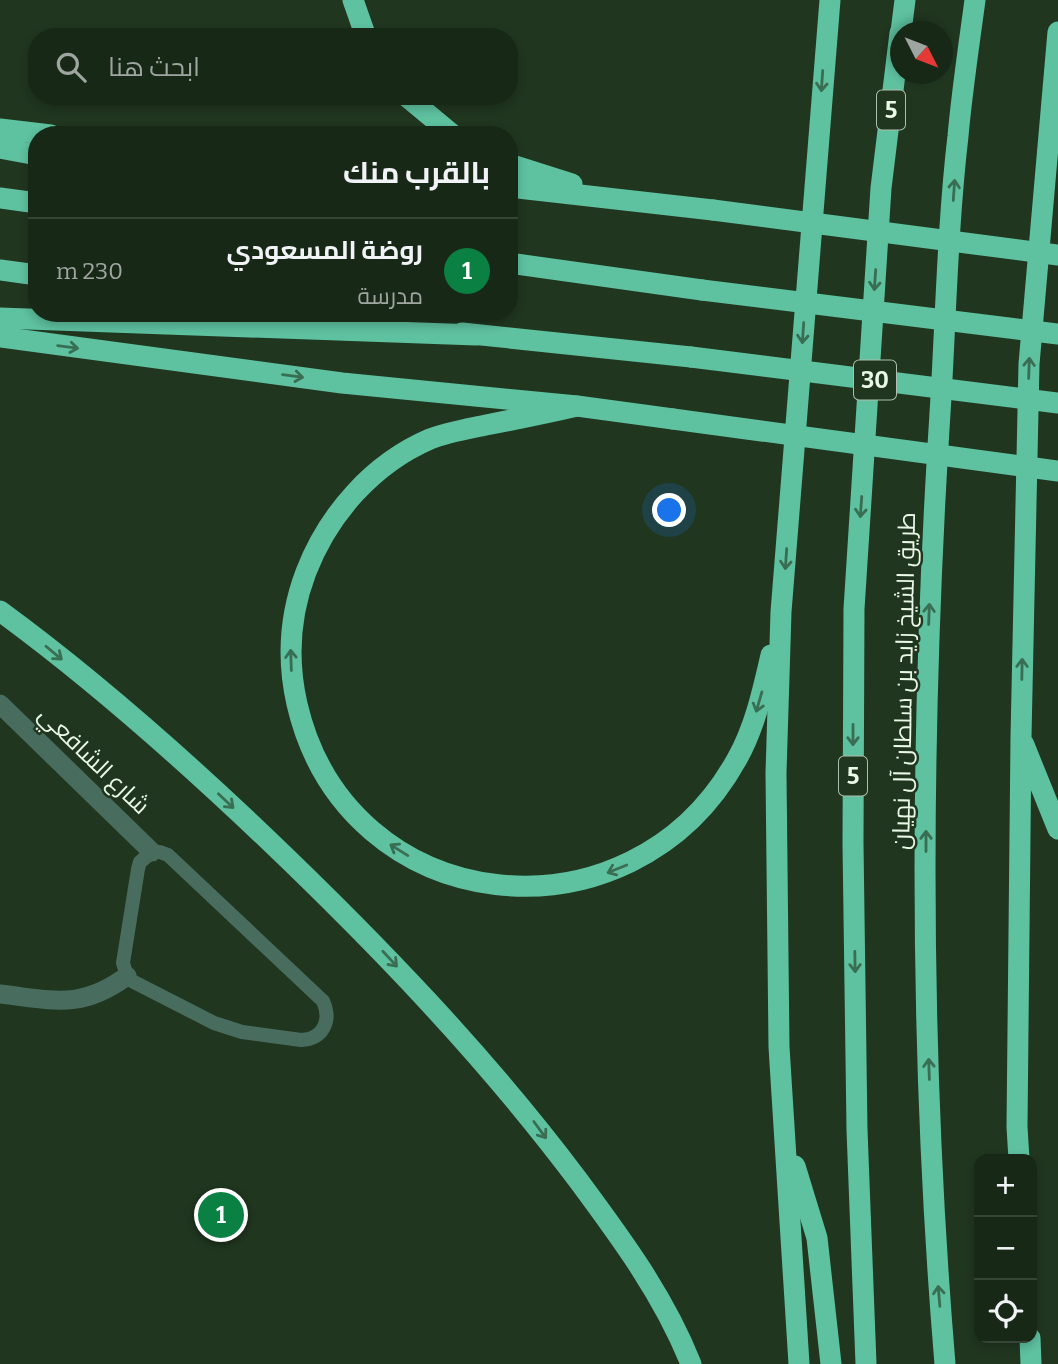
<!DOCTYPE html>
<html lang="ar">
<meta charset="utf-8">
<style>
body{margin:0;font-family:Bitter,Cairo,serif;background:#213020;color:#f1f3f6;direction:rtl}
.controls{position:absolute;right:21px;bottom:21px;display:grid;overflow:hidden;border-radius:14px;box-shadow:0 4px 10px #0003}
.controls button{width:63px;height:63px;display:grid;place-items:center;padding:0;border:0;border-bottom:2px solid #364436;background:#182817;color:#f1f3f6;font:35px sans-serif}
.compass{position:absolute;left:890px;top:21px;width:63px;height:63px;border-radius:50%;background:#182817;box-shadow:0 4px 10px #0003;rotate:132deg}
.you{position:absolute;left:670px;top:511px;width:24px;height:24px;margin:-18px;border:5px solid #fff;border-radius:50%;background:#1a73e8;box-shadow:0 0 0 10px #1a73e833}
.badge{display:grid;place-items:center;width:46px;height:46px;border-radius:50%;background:#0b8043;color:#fff;font-size:23px;font-weight:700}
.pin{position:absolute;translate:-50% -50%;border:4px solid #fff;box-shadow:0 2px 7px #0006}
.list{margin:0;padding:0;list-style:none}
h2{display:flex;justify-content:space-between;align-items:center;height:91px;margin:0;padding:0 28px;font-size:30px}
h2 small{font-size:23px;font-weight:400;color:#9fa6a1}
.list li{display:grid;grid-template-columns:46px 1fr auto;gap:21px;align-items:center;box-sizing:border-box;height:105px;padding:0 28px;border-top:2px solid #364436}
.list b{display:block;font-size:26px;white-space:nowrap}
.list p{margin:0;font-size:23px;white-space:nowrap;color:#9fa6a1}
.list em{font-size:23px;font-style:normal;color:#9fa6a1}
.icon{flex:none;width:38px;height:38px;fill:none;stroke:currentColor;stroke-width:2;stroke-linecap:round;stroke-linejoin:round}
.map{position:relative;flex:none;width:1058px;height:1364px;overflow:hidden;direction:ltr}
.search{position:absolute;background:#182817;box-shadow:0 4px 10px #0003;left:28px;top:28px;width:490px;height:77px;display:flex;align-items:center;gap:18px;box-sizing:border-box;padding:0 24px;border-radius:28px;color:#9fa6a1;font-size:26px}
.panel{position:absolute;background:#182817;box-shadow:0 4px 10px #0003;left:28px;top:126px;width:490px;height:196px;border-radius:28px;direction:rtl}
.map>svg:first-child{display:block}
</style>
<div class="map">
<svg width="1058" height="1364" viewBox="0 0 1058 1364">
<rect width="100%" height="100%" fill="#20361f"/>
<g fill="none" stroke-linecap="round" stroke-linejoin="round">
<path stroke="#486d5f" stroke-width="14" d="M 152,852 L 160,852 L 168,855 L 323,1001 C 332,1021 323,1039 301,1040 L 242,1032 L 214,1023 L 132,981 L 127,976 L 123,963 L 138,869 L 140,862 Z"/>
<g stroke="#486d5f" stroke-width="19">
<polyline points="0,704 152,852"/>
<path d="M 0,994 C 53,1000 81,1010 127,976"/>
</g>
<g stroke="#5ec1a0" stroke-width="21">
<polyline points="353,0 366,37"/>
<polyline points="901,32 905,0"/>
<polyline points="406,96 453,135"/>
<polyline points="0,129 51,135"/>
<polyline points="0,148 37,155"/>
<polyline points="509,164 572,184"/>
<polyline points="509,187 713,210"/>
<polyline points="0,198 37,203"/>
<polyline points="509,263 702,290"/>
<polyline points="0,270 37,275"/>
<polyline points="318,313 357,319"/>
<polyline points="0,318 476,335"/>
<polyline points="462,333 691,357"/>
<polyline points="0,337 342,383 577,406 673,419"/>
<path d="M 577,406 C 547,413 517,419 486,425 C 467,429 448,432 430,439 C 372,464 328,515 306,572 C 290,614 287,660 297,704 C 347,920 631,951 737,759 C 755,727 763,690 771,655"/>
<path d="M 0,611 C 93,679 182,758 265,837 C 377,944 485,1056 578,1180 C 621,1238 664,1296 691,1364"/>
<polyline points="1024,745 1058,829"/>
<polyline points="1019,1159 1017,1127 1021,737 1029,364 1058,32"/>
<polyline points="795,1166 817,1238 831,1364"/>
<polyline points="1030,1338 1031,1364"/>
<polyline points="799,1364 779,1047 776,773 781,612 830,0"/>
<polyline points="866,1364 857,1130 853,843 854,609 881,188 900,33"/>
<path d="M 945,1364 C 918,1043 920,718 941,397 C 946,310 948,222 958,136 C 962,91 969,45 975,0"/>
</g>
<g stroke="#5ec1a0" stroke-width="21">
<polyline points="713,210 1058,255"/>
<polyline points="702,290 1058,334"/>
<polyline points="691,357 1058,403"/>
<polyline points="673,419 1058,471"/>
</g>
</g>
<defs><path id="oneway-shaft" d="M-6 0H5M1.5-3L5.5 0L1.5 3" fill="none" stroke-width="1.6" stroke-linecap="round" stroke-linejoin="round" transform="scale(1.75)"/></defs>
<g stroke="#396e53">
<use href="#oneway-shaft" transform="translate(822 81) rotate(94)"/>
<use href="#oneway-shaft" transform="translate(954 190) rotate(-86)"/>
<use href="#oneway-shaft" transform="translate(875 280) rotate(94)"/>
<use href="#oneway-shaft" transform="translate(803 333) rotate(94)"/>
<use href="#oneway-shaft" transform="translate(68 347) rotate(8)"/>
<use href="#oneway-shaft" transform="translate(1029 368) rotate(-88)"/>
<use href="#oneway-shaft" transform="translate(293 376) rotate(7)"/>
<use href="#oneway-shaft" transform="translate(861 507) rotate(94)"/>
<use href="#oneway-shaft" transform="translate(786 559) rotate(94)"/>
<use href="#oneway-shaft" transform="translate(929 614) rotate(-88)"/>
<use href="#oneway-shaft" transform="translate(54 653) rotate(40)"/>
<use href="#oneway-shaft" transform="translate(291 660) rotate(-92)"/>
<use href="#oneway-shaft" transform="translate(1022 669) rotate(-89)"/>
<use href="#oneway-shaft" transform="translate(759 702) rotate(106)"/>
<use href="#oneway-shaft" transform="translate(853 735) rotate(90)"/>
<use href="#oneway-shaft" transform="translate(226 801) rotate(43)"/>
<use href="#oneway-shaft" transform="translate(926 841) rotate(-90)"/>
<use href="#oneway-shaft" transform="translate(399 850) rotate(-148)"/>
<use href="#oneway-shaft" transform="translate(617 869) rotate(158)"/>
<use href="#oneway-shaft" transform="translate(390 959) rotate(47)"/>
<use href="#oneway-shaft" transform="translate(855 962) rotate(89)"/>
<use href="#oneway-shaft" transform="translate(929 1069) rotate(-92)"/>
<use href="#oneway-shaft" transform="translate(540 1130) rotate(54)"/>
<use href="#oneway-shaft" transform="translate(939 1296) rotate(-95)"/>
</g>
<g text-anchor="middle" stroke-width="5" stroke-linejoin="round" paint-order="stroke">
<g fill="#20361f" stroke="#adbeac" stroke-width="2">
<rect x="877" y="90.5" width="28" height="39" rx="5"/>
<rect x="854" y="360.5" width="42" height="39" rx="5"/>
<rect x="839" y="756.5" width="28" height="39" rx="5"/>
</g>
<g font-size="23" font-weight="bold" fill="#eaf8e8">
<text x="891" y="118">5</text>
<text x="875" y="388">30</text>
<text x="853" y="784">5</text>
</g>
<g font-size="24" fill="#eaf8e8" stroke="#20361f">
<text transform="translate(904 681) rotate(-89)" y="8">طريق الشيخ زايد بن سلطان آل نهيان</text>
<text transform="translate(94 760) rotate(44)" y="8">شارع الشافعي</text>
</g>
</g>
</svg>
<div class="controls">
<button>+</button>
<button>−</button>
<button><svg class="icon" aria-label="locate" viewBox="0 0 24 24"><circle cx="12" cy="12" r="6"/><path d="M12 2v4M12 18v4M2 12h4M18 12h4"/></svg></button>
</div>
<svg class="compass" viewBox="-18 -18 36 36"><path d="M0-13l5 13h-10z" fill="#e53935"/><path d="M0 13l5-13h-10z" fill="#9fa6a1"/></svg>
<div class="you"></div>
<div class="pin badge" style="left:221px;top:1215px">1</div>
<div class="search"><svg class="icon" aria-label="search" viewBox="0 0 24 24"><circle cx="10" cy="10" r="6"/><path d="M15 15l6 6"/></svg>ابحث هنا</div>
<section class="panel">
<h2>بالقرب منك<small></small></h2>
<ul class="list">
<li><span class="badge">1</span><div><b>روضة المسعودي</b><p>مدرسة</p></div><em>230 m</em></li>
</ul>
</section>
</div>
